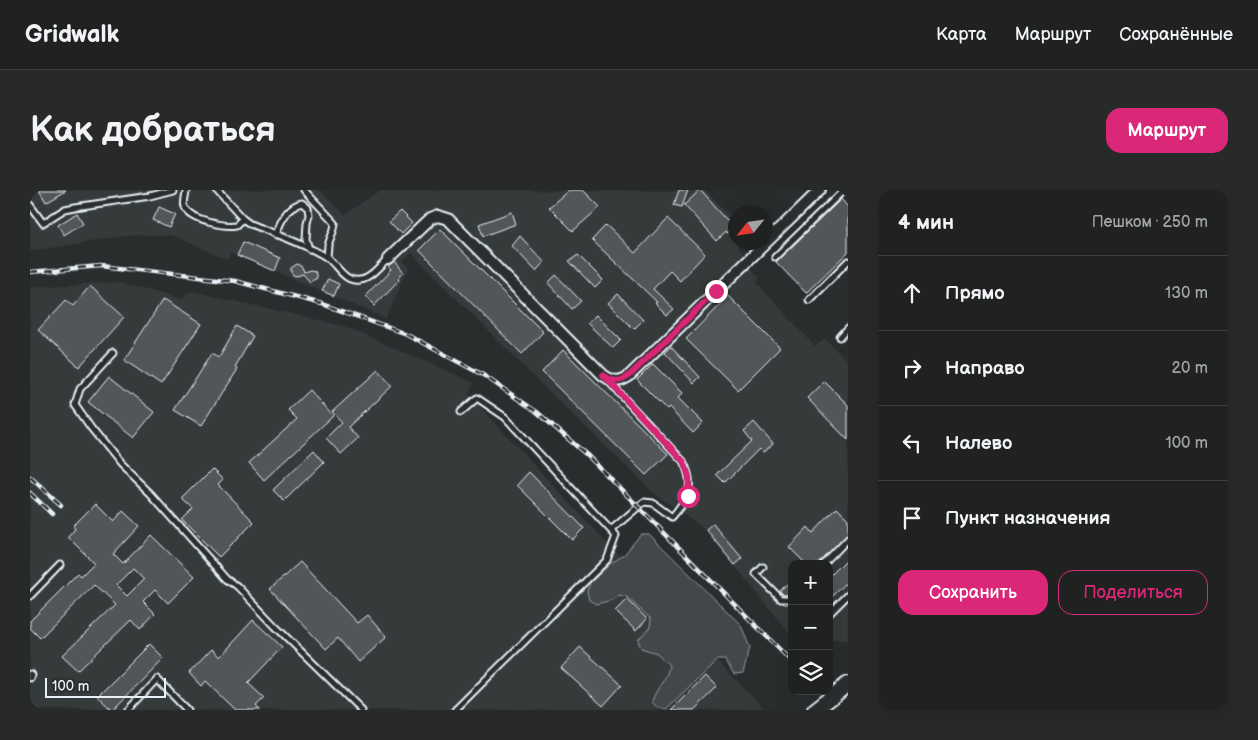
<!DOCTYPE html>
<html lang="ru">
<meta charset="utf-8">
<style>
body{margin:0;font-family:"Balsamiq Sans",sans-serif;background:#282a2a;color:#f1f3f6}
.controls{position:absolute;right:15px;bottom:15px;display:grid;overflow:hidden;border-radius:10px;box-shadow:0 5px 20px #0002}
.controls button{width:45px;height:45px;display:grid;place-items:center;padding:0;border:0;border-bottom:1px solid #3d3f40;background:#202222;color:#f1f3f6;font:25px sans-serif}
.compass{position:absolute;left:698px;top:15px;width:45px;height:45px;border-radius:50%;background:#202222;box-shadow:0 5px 20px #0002;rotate:240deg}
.scale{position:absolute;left:15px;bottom:12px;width:121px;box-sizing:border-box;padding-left:5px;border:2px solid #e8f1f8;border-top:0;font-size:14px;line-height:18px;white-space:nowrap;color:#e8f1f8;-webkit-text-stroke:4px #2a2d2e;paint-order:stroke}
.stop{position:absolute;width:15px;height:15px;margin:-11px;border:4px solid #db2777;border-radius:50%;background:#fff}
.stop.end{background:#db2777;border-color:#fff;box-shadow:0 1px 5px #0008}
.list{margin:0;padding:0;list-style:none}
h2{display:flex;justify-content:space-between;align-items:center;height:65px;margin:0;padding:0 20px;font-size:21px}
h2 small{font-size:16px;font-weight:400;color:#a2a4a5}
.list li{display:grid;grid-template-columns:32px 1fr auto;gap:15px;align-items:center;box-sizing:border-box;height:75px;padding:0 20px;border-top:1px solid #3d3f40}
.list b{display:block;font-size:19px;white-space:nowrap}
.list em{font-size:16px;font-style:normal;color:#a2a4a5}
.actions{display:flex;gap:10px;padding:15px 20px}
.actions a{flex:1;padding:11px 0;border:1px solid #db2777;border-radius:15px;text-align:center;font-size:18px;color:#db2777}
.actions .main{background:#db2777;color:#fff}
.icon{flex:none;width:28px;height:28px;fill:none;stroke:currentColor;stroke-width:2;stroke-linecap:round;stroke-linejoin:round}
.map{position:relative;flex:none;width:818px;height:520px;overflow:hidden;border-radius:15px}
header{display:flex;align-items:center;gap:30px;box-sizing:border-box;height:70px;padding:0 25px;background:#202222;border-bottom:1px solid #3d3f40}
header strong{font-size:24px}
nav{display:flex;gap:28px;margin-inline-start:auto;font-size:18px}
.intro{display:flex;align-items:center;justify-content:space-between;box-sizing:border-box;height:120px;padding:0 30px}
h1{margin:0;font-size:35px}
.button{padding:12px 22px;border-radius:15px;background:#db2777;color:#fff;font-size:18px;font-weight:700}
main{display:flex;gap:30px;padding:0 30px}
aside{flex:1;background:#202222;border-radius:15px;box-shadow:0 5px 20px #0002}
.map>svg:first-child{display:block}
</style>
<header>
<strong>Gridwalk</strong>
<nav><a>Карта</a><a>Маршрут</a><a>Сохранённые</a></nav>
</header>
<div class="intro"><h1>Как добраться</h1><a class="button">Маршрут</a></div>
<main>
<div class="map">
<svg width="818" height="520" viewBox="0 0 818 520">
<rect width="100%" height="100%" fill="#2a2d2e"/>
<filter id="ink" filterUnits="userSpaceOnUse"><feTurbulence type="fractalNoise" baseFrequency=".02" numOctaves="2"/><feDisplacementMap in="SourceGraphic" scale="10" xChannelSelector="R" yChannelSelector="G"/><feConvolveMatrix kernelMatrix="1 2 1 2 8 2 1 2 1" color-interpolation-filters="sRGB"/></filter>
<g filter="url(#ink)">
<g fill="#363a3b">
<polygon points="0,0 290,0 315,25 350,0 675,1 705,31 706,53 719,71 717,73 729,87 727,93 785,156 795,149 818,172 818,450 799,450 799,374 762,374 762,447 721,395 670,336 625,304 516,199 381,63 372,72 378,79 356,129 200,62 197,69 141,45 104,45 0,61"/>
<polygon points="90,92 151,110 161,101 314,136 444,193 438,204 688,472 736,520 0,520 0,97"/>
</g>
<path fill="#424648" stroke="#959ca0" d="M 611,344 L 619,344 L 711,435 L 720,458 L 713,483 L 704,484 L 695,470 L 687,470 L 636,519 L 628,518 L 622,512 C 625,498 638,490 639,475 L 627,463 L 611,458 L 608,450 L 620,437 L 621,429 L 597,407 L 589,405 L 582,410 L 566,414 L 559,410 L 557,401 L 560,393 L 580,374 L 594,365 Z"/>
<g fill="#535759" stroke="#e8f1f8" fill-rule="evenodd">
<polygon points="9,0 36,0 16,12"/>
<polygon points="539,0 553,0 570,17 543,41 519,17"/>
<polygon points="649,0 658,0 652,17 644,15"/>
<polygon points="670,0 704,38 697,44 696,42 687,51 654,15"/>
<polygon points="811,9 818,17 818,62 776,103 746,72"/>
<polygon points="129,17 145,24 139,37 123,30"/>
<polygon points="370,21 382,33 371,44 359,31"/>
<polygon points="482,22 486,34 453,46 449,34"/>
<polygon points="47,23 53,33 34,45 28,35"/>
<polygon points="638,28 675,64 650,91 640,81 623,99 644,119 637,125 625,113 627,112 562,50 576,35 605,63"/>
<polygon points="410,39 513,142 492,164 389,60"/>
<polygon points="490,46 514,72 506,81 482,56"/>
<polygon points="213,52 250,68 245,81 207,65"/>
<polygon points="548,65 573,90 565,98 539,71"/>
<polygon points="364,72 373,83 369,88 370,89 344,116 335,107 361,80 358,77"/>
<polygon points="267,74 272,77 274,82 280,80 285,81 287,88 280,92 273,84 267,86 263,85 261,82 261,78"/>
<polygon points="526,85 551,111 542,119 518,93"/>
<polygon points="298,89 309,94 304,106 292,101"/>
<polygon points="60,96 94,127 49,177 8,140 36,110 43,116"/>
<polygon points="588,104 613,130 604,139 578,113"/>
<polygon points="698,106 750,158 708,200 656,149"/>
<polygon points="133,110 171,134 131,195 94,170"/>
<polygon points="566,125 591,150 583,158 557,133"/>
<polygon points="207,136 223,146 205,177 207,179 171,236 145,220 182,163 189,167"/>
<polygon points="641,156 670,187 664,193 635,162"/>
<polygon points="533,160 638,264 616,285 512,182"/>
<polygon points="623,174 652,203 648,208 673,233 663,243 639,218 637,220 607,190"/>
<polygon points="348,180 362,196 318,237 328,248 311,264 296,248 312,232 302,222"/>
<polygon points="79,186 124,222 103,248 58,212"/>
<polygon points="794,191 818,215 818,250 777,208"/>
<polygon points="279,200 303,226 234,290 219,273 267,229 258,220"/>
<polygon points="724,232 743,254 733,263 729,259 695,293 687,285 722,251 714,241"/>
<polygon points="284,260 294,272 254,311 243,300"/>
<polygon points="182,279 193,290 188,295 224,332 189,367 152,330 163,319 152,309"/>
<polygon points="499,282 554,338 542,350 487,295"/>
<path d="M 65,314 L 83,332 L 93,321 L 109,336 L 83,364 L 93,374 L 121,345 L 164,387 L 138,413 L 125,400 L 113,412 L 125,424 L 110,440 L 101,430 L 48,481 L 32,466 L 85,415 L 64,395 L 10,448 L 0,438 L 0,431 L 48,383 L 51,386 L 64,373 L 38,347 L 45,339 L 43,336 ZM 103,378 L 114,389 L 97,406 L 86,395 Z"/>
<polygon points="807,318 818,329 818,344 790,374 776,374 759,357 778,337 783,343"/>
<polygon points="683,334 712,369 705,375 676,340"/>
<polygon points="818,368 818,391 799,410 799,387"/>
<polygon points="270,372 327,433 337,425 356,447 328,472 308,448 296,459 240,399"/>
<polygon points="762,389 762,399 757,405 754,405 750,401"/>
<polygon points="597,409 617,429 606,441 585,421"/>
<polygon points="223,430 252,457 218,493 234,508 226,516 230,520 205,520 175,491 171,496 159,483 181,460 189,467"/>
<polygon points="119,454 133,468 82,520 67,506"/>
<polygon points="550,457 592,495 573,516 531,478"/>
<polygon points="675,486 687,498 664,520 641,520"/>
</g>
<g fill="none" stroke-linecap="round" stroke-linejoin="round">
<g stroke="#e8f1f8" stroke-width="9">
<g id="lane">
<path d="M 156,0 C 156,6 152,13 156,19 C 162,31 195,37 207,35 L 213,29"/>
<path d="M 186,0 L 213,29 L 220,34 C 245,44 273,53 296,67 C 307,74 314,93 330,90 C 341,89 350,76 358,69"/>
<polyline points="274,0 305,33 304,39 298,55 297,68"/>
<polyline points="0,15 13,33 35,19 45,17 120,6 143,0"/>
<path d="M 246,45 C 250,32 257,16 272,13 L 278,18 L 279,25 L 277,33 L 276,49 L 279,59"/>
<polyline points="745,67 814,0"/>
<polyline points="779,110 818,71"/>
<polyline points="810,147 818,138"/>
<polyline points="83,163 50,199 45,215 61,238 90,274 121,304 197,389 207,396 245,436 331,520"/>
<path d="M 578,191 L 653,271 C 666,296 658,308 642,327 L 623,313 L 614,312 L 581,340"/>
<polyline points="794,374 818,349"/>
<polyline points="733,377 726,384 751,409 760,409"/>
<polyline points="0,406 30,375"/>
<polyline points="799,424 818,405"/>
<polyline points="0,484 1,485 0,488"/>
<polyline points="98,520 127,489 157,520"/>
<polyline points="425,520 577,370 586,346 475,227 447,208 431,222"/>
</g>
</g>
<g stroke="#e8f1f8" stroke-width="14">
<path id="street" d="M 358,69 L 400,29 L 408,26 L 418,29 L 573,185 C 583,192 589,193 599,186 L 790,0"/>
</g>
<g stroke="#e8f1f8" stroke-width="18">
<polyline id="secondary" points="785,520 818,494"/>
</g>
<use href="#lane" stroke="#2a2d2e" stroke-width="5"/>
<use href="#street" stroke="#2a2d2e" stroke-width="10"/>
<use href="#secondary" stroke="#2a2d2e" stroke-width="14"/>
<g stroke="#e8f1f8" stroke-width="4.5">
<g id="rail">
<polyline points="0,82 71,76 205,91 292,114 376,144 453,185 507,222 558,266 762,472"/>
<polyline points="0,287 31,315"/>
<polyline points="0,303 22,324"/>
</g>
</g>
<use href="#rail" stroke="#2a2d2e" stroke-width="2.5" stroke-dasharray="8" stroke-linecap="butt"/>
</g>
</g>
<g fill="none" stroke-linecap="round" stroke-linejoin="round" filter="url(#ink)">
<path stroke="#db2777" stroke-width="6" d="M 658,306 L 659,287 L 654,272 L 573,185 C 583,192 589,193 599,186 L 686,101"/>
</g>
</svg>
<div class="controls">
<button>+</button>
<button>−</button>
<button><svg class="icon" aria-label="layers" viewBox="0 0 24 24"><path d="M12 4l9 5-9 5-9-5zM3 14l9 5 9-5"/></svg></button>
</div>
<svg class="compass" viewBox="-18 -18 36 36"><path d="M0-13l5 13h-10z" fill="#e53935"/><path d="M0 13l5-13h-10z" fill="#a2a4a5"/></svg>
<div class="scale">100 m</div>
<div class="stop" style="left:658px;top:306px"></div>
<div class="stop end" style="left:686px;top:101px"></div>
</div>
<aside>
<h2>4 мин<small>Пешком · 250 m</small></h2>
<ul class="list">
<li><svg class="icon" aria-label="ahead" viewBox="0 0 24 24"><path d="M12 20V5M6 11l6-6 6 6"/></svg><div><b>Прямо</b></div><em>130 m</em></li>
<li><svg class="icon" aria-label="right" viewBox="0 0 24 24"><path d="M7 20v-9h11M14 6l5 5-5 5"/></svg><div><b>Направо</b></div><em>20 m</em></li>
<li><svg class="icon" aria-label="left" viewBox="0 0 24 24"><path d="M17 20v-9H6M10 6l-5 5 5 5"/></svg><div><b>Налево</b></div><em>100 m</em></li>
<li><svg class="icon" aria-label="arrive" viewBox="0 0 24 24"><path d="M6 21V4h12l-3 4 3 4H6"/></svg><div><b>Пункт назначения</b></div></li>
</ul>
<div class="actions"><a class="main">Сохранить</a><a>Поделиться</a></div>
</aside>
</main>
